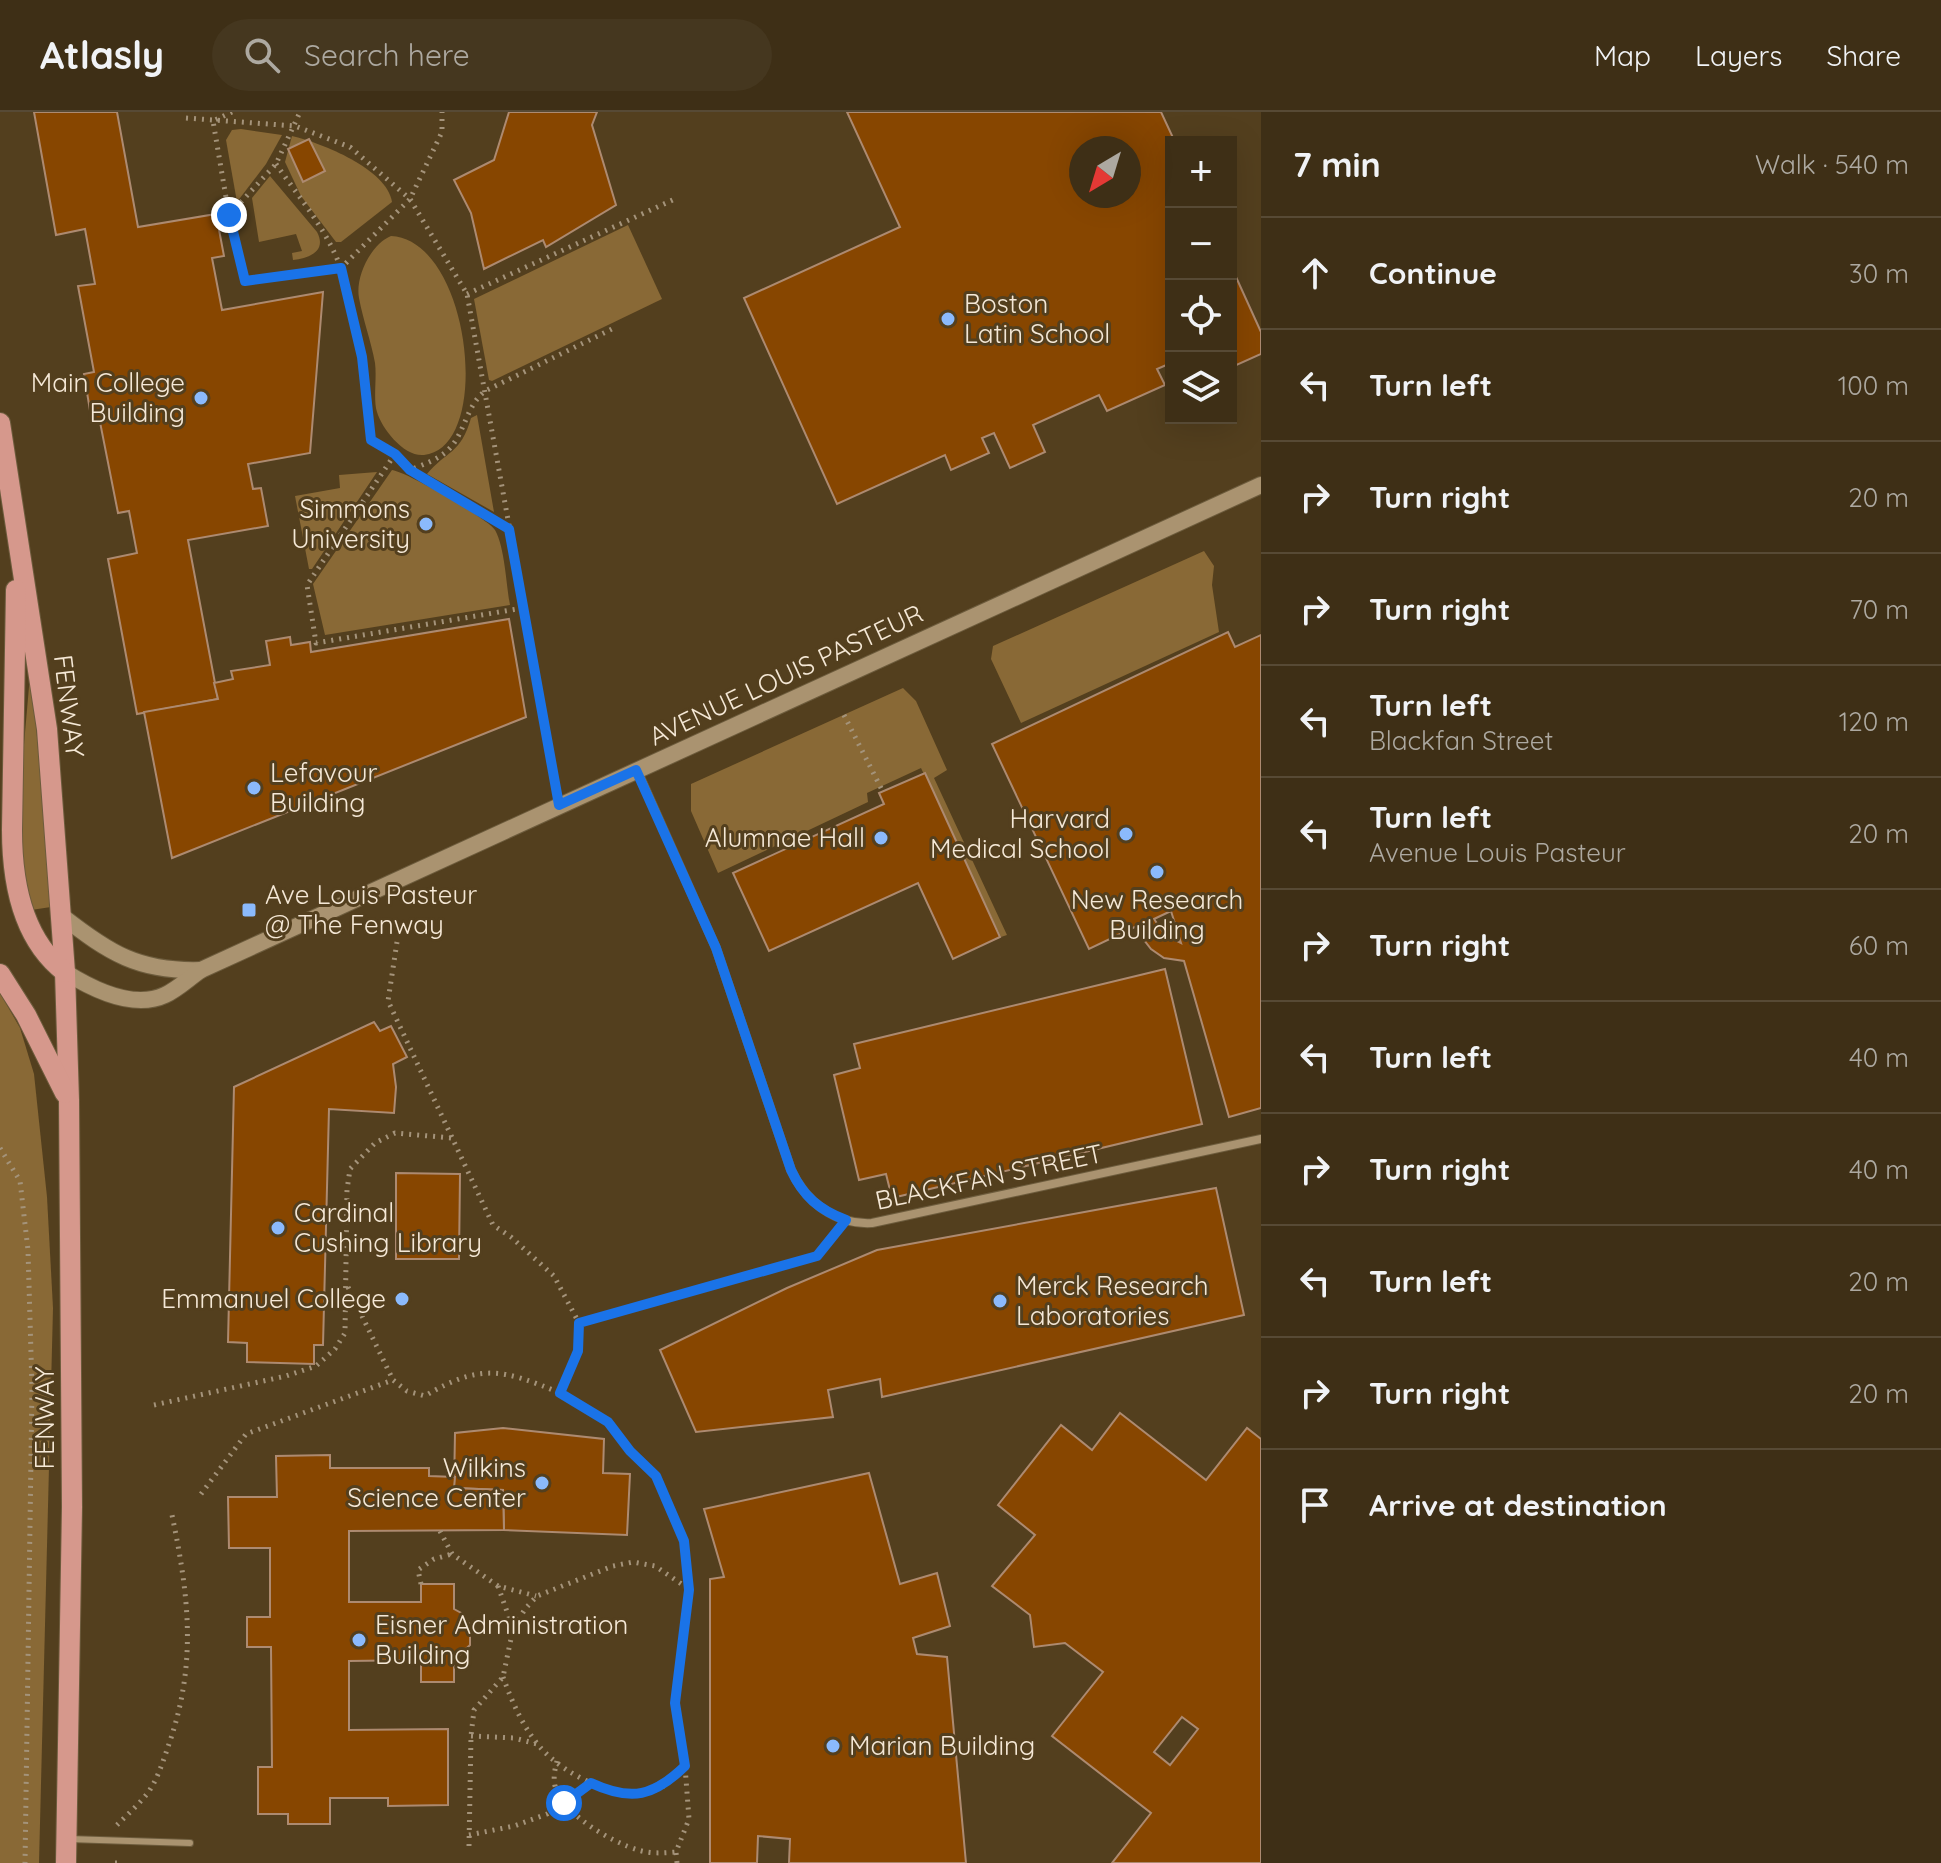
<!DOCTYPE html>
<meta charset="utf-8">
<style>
body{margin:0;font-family:Quicksand,sans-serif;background:#45371f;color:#f1f3f6}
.controls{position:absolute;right:24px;top:24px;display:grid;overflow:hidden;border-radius:0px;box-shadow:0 8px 32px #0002}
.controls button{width:72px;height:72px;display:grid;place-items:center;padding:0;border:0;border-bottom:2px solid #574a35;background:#3e2f16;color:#f1f3f6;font:40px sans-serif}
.compass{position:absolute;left:1069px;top:24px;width:72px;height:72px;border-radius:50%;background:#3e2f16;box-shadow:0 8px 32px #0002;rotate:218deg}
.stop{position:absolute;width:24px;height:24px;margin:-18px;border:6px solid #1a73e8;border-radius:50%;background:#fff}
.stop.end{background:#1a73e8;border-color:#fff;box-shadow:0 2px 8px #0008}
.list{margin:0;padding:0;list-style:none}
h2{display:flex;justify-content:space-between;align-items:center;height:104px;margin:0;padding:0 32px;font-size:34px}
h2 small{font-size:26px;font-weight:400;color:#ada9a1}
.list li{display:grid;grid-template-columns:52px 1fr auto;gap:24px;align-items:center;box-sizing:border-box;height:112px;padding:0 32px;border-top:2px solid #574a35}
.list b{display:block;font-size:30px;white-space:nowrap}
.list p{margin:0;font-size:26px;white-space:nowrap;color:#ada9a1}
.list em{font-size:26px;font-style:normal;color:#ada9a1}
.icon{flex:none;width:44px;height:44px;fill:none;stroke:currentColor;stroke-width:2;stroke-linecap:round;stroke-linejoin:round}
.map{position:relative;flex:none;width:1261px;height:1751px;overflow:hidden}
header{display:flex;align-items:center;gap:48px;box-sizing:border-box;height:112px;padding:0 40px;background:#3e2f16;border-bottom:2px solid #574a35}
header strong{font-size:38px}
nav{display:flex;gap:44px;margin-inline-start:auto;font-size:28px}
.search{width:560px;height:72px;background:#45371f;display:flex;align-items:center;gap:20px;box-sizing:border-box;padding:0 28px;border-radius:44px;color:#ada9a1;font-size:30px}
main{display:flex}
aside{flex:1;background:#3e2f16}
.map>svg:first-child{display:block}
</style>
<header>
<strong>Atlasly</strong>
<div class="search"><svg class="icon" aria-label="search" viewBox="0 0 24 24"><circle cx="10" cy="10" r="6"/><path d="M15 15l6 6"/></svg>Search here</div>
<nav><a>Map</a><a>Layers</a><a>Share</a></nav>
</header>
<main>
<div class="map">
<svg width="1261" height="1751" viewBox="0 0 1261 1751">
<rect width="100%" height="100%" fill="#533f1e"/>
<g fill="#896936">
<polygon points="241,17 282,23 266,52 237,90 226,28 232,18"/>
<path d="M 292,24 C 322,31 387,57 392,90 L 341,130 L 336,130 L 301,84 L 285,50 Z"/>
<path d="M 270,64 L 317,120 C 327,139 310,146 293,148 L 292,141 L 302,139 L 296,122 L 259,130 L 252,86 Z"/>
<polygon points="628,113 662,187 492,269 489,268 474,187"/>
<path d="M 391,124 C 471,128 494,336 424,343 C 404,345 382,317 377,300 C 373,288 377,266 375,251 C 371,229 363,208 359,186 C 355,165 371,132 391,124 Z"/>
<path d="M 477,303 L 494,400 L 427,362 C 446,339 461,342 471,306 Z"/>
<path d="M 392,358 C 407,360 487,406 495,418 C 505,436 506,472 510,493 L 325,523 L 313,472 Z"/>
<polygon points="377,360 312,457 309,457 295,384 340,376 339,363"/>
<polygon points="1204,439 1214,454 1212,473 1219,520 1021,611 991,547 993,534"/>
<polygon points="31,552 51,795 31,798 20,751 20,678"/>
<polygon points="903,576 916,589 947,658 934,666 1007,823 1001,825 921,656 867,681 868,690 718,761 691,699 691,672"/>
<polygon points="0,881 20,916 34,962 47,1085 53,1196 39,1751 0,1751"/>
</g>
<g fill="#874600" stroke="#ad8a70" stroke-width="2" fill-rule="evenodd">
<polygon points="34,0 117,0 138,115 216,102 224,144 212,146 222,198 323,180 310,341 248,352 253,377 261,376 268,414 188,428 218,587 137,602 108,447 137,441 129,399 118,401 100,310 92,311 84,262 94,260 78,174 95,172 85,117 56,123"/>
<polygon points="509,0 597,0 592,13 616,93 546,135 543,128 484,157 471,101 454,68 494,48"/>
<path d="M 847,0 L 1161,0 L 1175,30 L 1171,30 L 1171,251 L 1157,257 L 1165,273 L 1107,299 L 1099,283 L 1033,313 L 1045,340 L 1010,356 L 994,321 L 982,326 L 989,341 L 951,358 L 945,343 L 837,392 L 744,186 L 900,115 ZM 1081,36 L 1129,36 L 1129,84 L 1081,84 Z"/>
<polygon points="309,27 325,59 303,70 288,37"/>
<polygon points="1231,154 1261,220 1261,242 1232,255"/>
<polygon points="509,507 526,605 172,746 144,600 218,587 214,571 233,567 231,559 270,553 266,529 290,525 291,533 310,530 311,540"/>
<path d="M 1228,520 L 1235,535 L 1261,523 L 1261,996 L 1229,1005 L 1184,849 L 1164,846 L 1151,837 L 1144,828 L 1139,813 L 1089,837 L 992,632 ZM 1171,799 L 1181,831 L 1165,823 L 1154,807 Z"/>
<polygon points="925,661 1000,825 953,847 918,771 769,839 733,761 884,692 879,681"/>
<polygon points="1165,857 1202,1012 892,1086 886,1062 859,1068 834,963 860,956 854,932"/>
<polygon points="374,910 380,919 391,914 407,945 393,952 396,975 394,1001 329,997 323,1233 314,1233 314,1252 247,1250 247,1231 228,1230 234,975"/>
<polygon points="396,1061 460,1062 459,1147 396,1147"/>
<polygon points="1216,1076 1244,1203 882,1285 880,1267 828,1278 833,1305 696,1320 660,1238 787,1176 877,1138"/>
<path d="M 1120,1301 L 1206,1368 L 1247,1316 L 1261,1327 L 1261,1751 L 1112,1751 L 1151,1701 L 1052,1624 L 1103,1560 L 1065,1531 L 1034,1535 L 1030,1503 L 992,1474 L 1035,1423 L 998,1393 L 1061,1313 L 1092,1338 ZM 1182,1605 L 1198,1617 L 1170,1653 L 1154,1640 Z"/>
<polygon points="503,1316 604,1327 603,1361 630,1362 627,1423 504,1418 503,1378 454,1376 455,1321"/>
<polygon points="330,1343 330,1356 429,1356 429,1364 455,1365 454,1376 503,1378 504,1418 349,1419 349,1490 421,1490 421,1472 454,1472 454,1497 463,1502 470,1513 470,1533 454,1548 454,1570 421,1570 421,1548 349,1549 349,1618 448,1617 448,1693 388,1694 388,1686 330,1686 330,1712 288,1712 288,1702 258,1702 258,1655 272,1655 271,1535 247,1535 247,1505 270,1505 270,1436 229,1436 228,1385 277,1385 276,1344"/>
<polygon points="869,1361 900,1472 937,1461 950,1514 913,1526 917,1542 947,1545 966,1751 789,1751 790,1727 758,1724 757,1751 710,1751 710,1467 724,1465 704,1397"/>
</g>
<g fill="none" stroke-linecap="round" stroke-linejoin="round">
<g stroke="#6d5c3d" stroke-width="8">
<polyline id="service" points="69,1727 190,1731"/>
</g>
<g stroke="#6d5c3d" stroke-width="10">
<path id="minor" d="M 637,658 L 716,836 L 791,1058 C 806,1090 835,1113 872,1111 L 1261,1027"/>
</g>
<g stroke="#6d5c3d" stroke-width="18">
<g id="secondary">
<path d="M 62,804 C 109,841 139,860 201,858"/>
<path d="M 65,860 C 92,877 133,898 165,883 C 178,877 189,866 201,858 L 1261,373"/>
</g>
</g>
<g stroke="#6d5c3d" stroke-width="22">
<g id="primary">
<polyline points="0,311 47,617 65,860 69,988 72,1395 66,1751"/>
<path d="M 16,478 L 12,718 C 12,770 22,827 65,860"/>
<polyline points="0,862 26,903 65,981"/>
</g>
</g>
<g stroke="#a4937a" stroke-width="5" stroke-dasharray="2 6" stroke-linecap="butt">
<polyline points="232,0 213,9 229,103 245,169 341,156 410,87 442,20 442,0"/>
<polyline points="186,6 295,14 350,35 410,87 467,182 556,672"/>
<path d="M 276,52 C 298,84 328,119 341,157 C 359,209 365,273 371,328 L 395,342 L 410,358 C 424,352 438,348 449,337 C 465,321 466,294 485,279 L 616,215"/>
<polyline points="230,102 276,52 300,0"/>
<polyline points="467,182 677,86"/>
<polyline points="395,342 307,473 316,531 523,496"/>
<polyline points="411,358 508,417"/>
<polyline points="844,603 882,678"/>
<polyline points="397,830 388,889 493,1113 511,1125 554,1164 579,1211"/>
<polyline points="0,1036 20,1069 28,1138 32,1276 25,1751"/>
<polyline points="348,1175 393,1268"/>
<polyline points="154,1293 286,1264 316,1254 335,1237 345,1221 347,1078 350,1057 375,1031 395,1021 452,1026"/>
<path d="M 201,1382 L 246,1322 L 393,1268 L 407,1279 L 425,1284 C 480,1251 503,1257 560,1281"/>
<polyline points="440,1419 452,1442 498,1474 536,1484"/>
<polyline points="421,1472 418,1458 434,1447 452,1442"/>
<polyline points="498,1474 513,1517"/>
<path d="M 503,1565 C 512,1590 523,1615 540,1635 C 565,1664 626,1695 662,1675 C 670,1670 678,1661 685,1654"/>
<polyline points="471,1624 514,1626 537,1632"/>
<path d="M 557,1649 C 555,1657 553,1665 555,1674 C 563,1703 612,1730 638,1738 C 651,1742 663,1741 676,1740"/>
<path d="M 117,1713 C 127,1703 138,1693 147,1682 C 158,1667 163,1649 169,1632 C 197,1551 189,1485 172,1403"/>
<polyline points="469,1723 514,1714 547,1702 591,1671"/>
<polyline points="469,1734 471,1624 474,1598 503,1565 513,1517 525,1497 537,1484 613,1454 633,1450 655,1454 689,1477"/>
<polyline points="115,1751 120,1751"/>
<polyline points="677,1751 676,1740 689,1707 685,1654 675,1591 689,1478 684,1429 656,1364 630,1339 608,1310 560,1281 578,1239 579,1211 817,1144 835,1122"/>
</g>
<use href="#service" stroke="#aa9370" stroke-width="6"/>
<use href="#minor" stroke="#aa9370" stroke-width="8"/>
<use href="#secondary" stroke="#aa9370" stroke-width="16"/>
<use href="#primary" stroke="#d6988c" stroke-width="20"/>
</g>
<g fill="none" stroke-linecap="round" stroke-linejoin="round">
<path stroke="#1a73e8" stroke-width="10" d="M 229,103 L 245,169 L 341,156 L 362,245 L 371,328 L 395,342 L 410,358 L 509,417 L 559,693 L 636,658 L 716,836 L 791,1058 C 803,1084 819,1098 846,1108 L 817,1144 L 579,1211 L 578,1239 L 560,1281 L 608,1310 L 630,1339 L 656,1364 L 684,1429 L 689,1478 L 675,1591 L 685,1654 C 654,1684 632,1690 591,1671 L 564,1691"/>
</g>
<g fill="#8bbafc" stroke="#533f1e" stroke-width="3">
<circle cx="948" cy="207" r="8"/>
<circle cx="201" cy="286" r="8"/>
<circle cx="426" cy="412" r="8"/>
<circle cx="254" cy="676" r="8"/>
<circle cx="1126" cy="722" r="8"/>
<circle cx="881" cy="726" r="8"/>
<circle cx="1157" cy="760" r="8"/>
<rect x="241" y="790" width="16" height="16" rx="4"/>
<circle cx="278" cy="1116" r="8"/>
<circle cx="402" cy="1187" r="8"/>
<circle cx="1000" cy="1189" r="8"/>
<circle cx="542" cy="1371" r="8"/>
<circle cx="359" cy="1528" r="8"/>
<circle cx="833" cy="1634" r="8"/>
</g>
<g text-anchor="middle" stroke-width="6" stroke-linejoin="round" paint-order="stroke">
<g font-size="26" fill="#f5e8d6" stroke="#533f1e" text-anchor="start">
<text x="964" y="201">Boston<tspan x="964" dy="30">Latin School</tspan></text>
<text x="185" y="280" text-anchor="end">Main College<tspan x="185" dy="30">Building</tspan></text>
<text x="410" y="406" text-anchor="end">Simmons<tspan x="410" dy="30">University</tspan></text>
<text x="270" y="670">Lefavour<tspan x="270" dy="30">Building</tspan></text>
<text x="1110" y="716" text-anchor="end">Harvard<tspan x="1110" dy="30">Medical School</tspan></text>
<text x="865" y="735" text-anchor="end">Alumnae Hall</text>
<text x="265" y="792">Ave Louis Pasteur<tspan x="265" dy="30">@ The Fenway</tspan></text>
<text x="1157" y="797" text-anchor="middle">New Research<tspan x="1157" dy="30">Building</tspan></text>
<text x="294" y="1110">Cardinal<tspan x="294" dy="30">Cushing Library</tspan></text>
<text x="1016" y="1183">Merck Research<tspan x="1016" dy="30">Laboratories</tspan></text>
<text x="386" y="1196" text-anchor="end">Emmanuel College</text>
<text x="526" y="1365" text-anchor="end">Wilkins<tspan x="526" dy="30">Science Center</tspan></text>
<text x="375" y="1522">Eisner Administration<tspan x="375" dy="30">Building</tspan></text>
<text x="849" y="1643">Marian Building</text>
</g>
<g font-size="26" fill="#f5e8d6" stroke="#533f1e">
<text transform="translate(786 563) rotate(-25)" y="9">AVENUE LOUIS PASTEUR</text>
<text transform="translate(69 594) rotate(83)" y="9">FENWAY</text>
<text transform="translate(989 1065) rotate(-12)" y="9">BLACKFAN STREET</text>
<text transform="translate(45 1306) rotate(-90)" y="9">FENWAY</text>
</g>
</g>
</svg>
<div class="controls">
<button>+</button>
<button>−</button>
<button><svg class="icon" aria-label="locate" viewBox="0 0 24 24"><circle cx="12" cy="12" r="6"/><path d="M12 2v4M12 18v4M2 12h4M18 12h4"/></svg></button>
<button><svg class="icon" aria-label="layers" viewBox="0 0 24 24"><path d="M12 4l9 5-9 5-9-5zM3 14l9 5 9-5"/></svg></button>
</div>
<svg class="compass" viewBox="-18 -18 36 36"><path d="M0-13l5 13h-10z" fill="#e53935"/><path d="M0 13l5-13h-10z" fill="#ada9a1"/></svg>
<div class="stop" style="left:564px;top:1691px"></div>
<div class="stop end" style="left:229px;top:103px"></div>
</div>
<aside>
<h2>7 min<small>Walk · 540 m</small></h2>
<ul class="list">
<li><svg class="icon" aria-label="ahead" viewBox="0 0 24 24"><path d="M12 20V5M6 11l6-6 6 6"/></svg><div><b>Continue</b></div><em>30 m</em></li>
<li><svg class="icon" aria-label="left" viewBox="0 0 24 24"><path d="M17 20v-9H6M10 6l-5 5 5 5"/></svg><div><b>Turn left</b></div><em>100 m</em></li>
<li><svg class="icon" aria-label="right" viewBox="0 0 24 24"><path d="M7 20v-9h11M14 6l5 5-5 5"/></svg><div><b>Turn right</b></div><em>20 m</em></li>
<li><svg class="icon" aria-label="right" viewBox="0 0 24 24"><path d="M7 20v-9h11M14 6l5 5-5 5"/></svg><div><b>Turn right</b></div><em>70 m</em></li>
<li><svg class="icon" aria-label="left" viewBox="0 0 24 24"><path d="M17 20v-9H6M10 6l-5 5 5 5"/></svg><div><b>Turn left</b><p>Blackfan Street</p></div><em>120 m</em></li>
<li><svg class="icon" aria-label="left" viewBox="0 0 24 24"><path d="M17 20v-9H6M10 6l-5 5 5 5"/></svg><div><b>Turn left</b><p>Avenue Louis Pasteur</p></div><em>20 m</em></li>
<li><svg class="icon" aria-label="right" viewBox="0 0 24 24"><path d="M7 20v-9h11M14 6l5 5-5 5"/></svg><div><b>Turn right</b></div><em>60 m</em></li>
<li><svg class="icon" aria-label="left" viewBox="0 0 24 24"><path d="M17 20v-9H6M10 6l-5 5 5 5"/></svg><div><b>Turn left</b></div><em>40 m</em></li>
<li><svg class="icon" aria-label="right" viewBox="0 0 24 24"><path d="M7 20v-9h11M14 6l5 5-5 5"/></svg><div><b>Turn right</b></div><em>40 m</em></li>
<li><svg class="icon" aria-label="left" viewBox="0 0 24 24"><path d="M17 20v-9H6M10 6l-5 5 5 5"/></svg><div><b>Turn left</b></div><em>20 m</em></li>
<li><svg class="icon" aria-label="right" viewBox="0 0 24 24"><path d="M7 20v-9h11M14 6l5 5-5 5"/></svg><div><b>Turn right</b></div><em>20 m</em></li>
<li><svg class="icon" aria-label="arrive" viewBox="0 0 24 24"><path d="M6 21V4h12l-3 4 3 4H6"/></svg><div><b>Arrive at destination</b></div></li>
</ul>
</aside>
</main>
